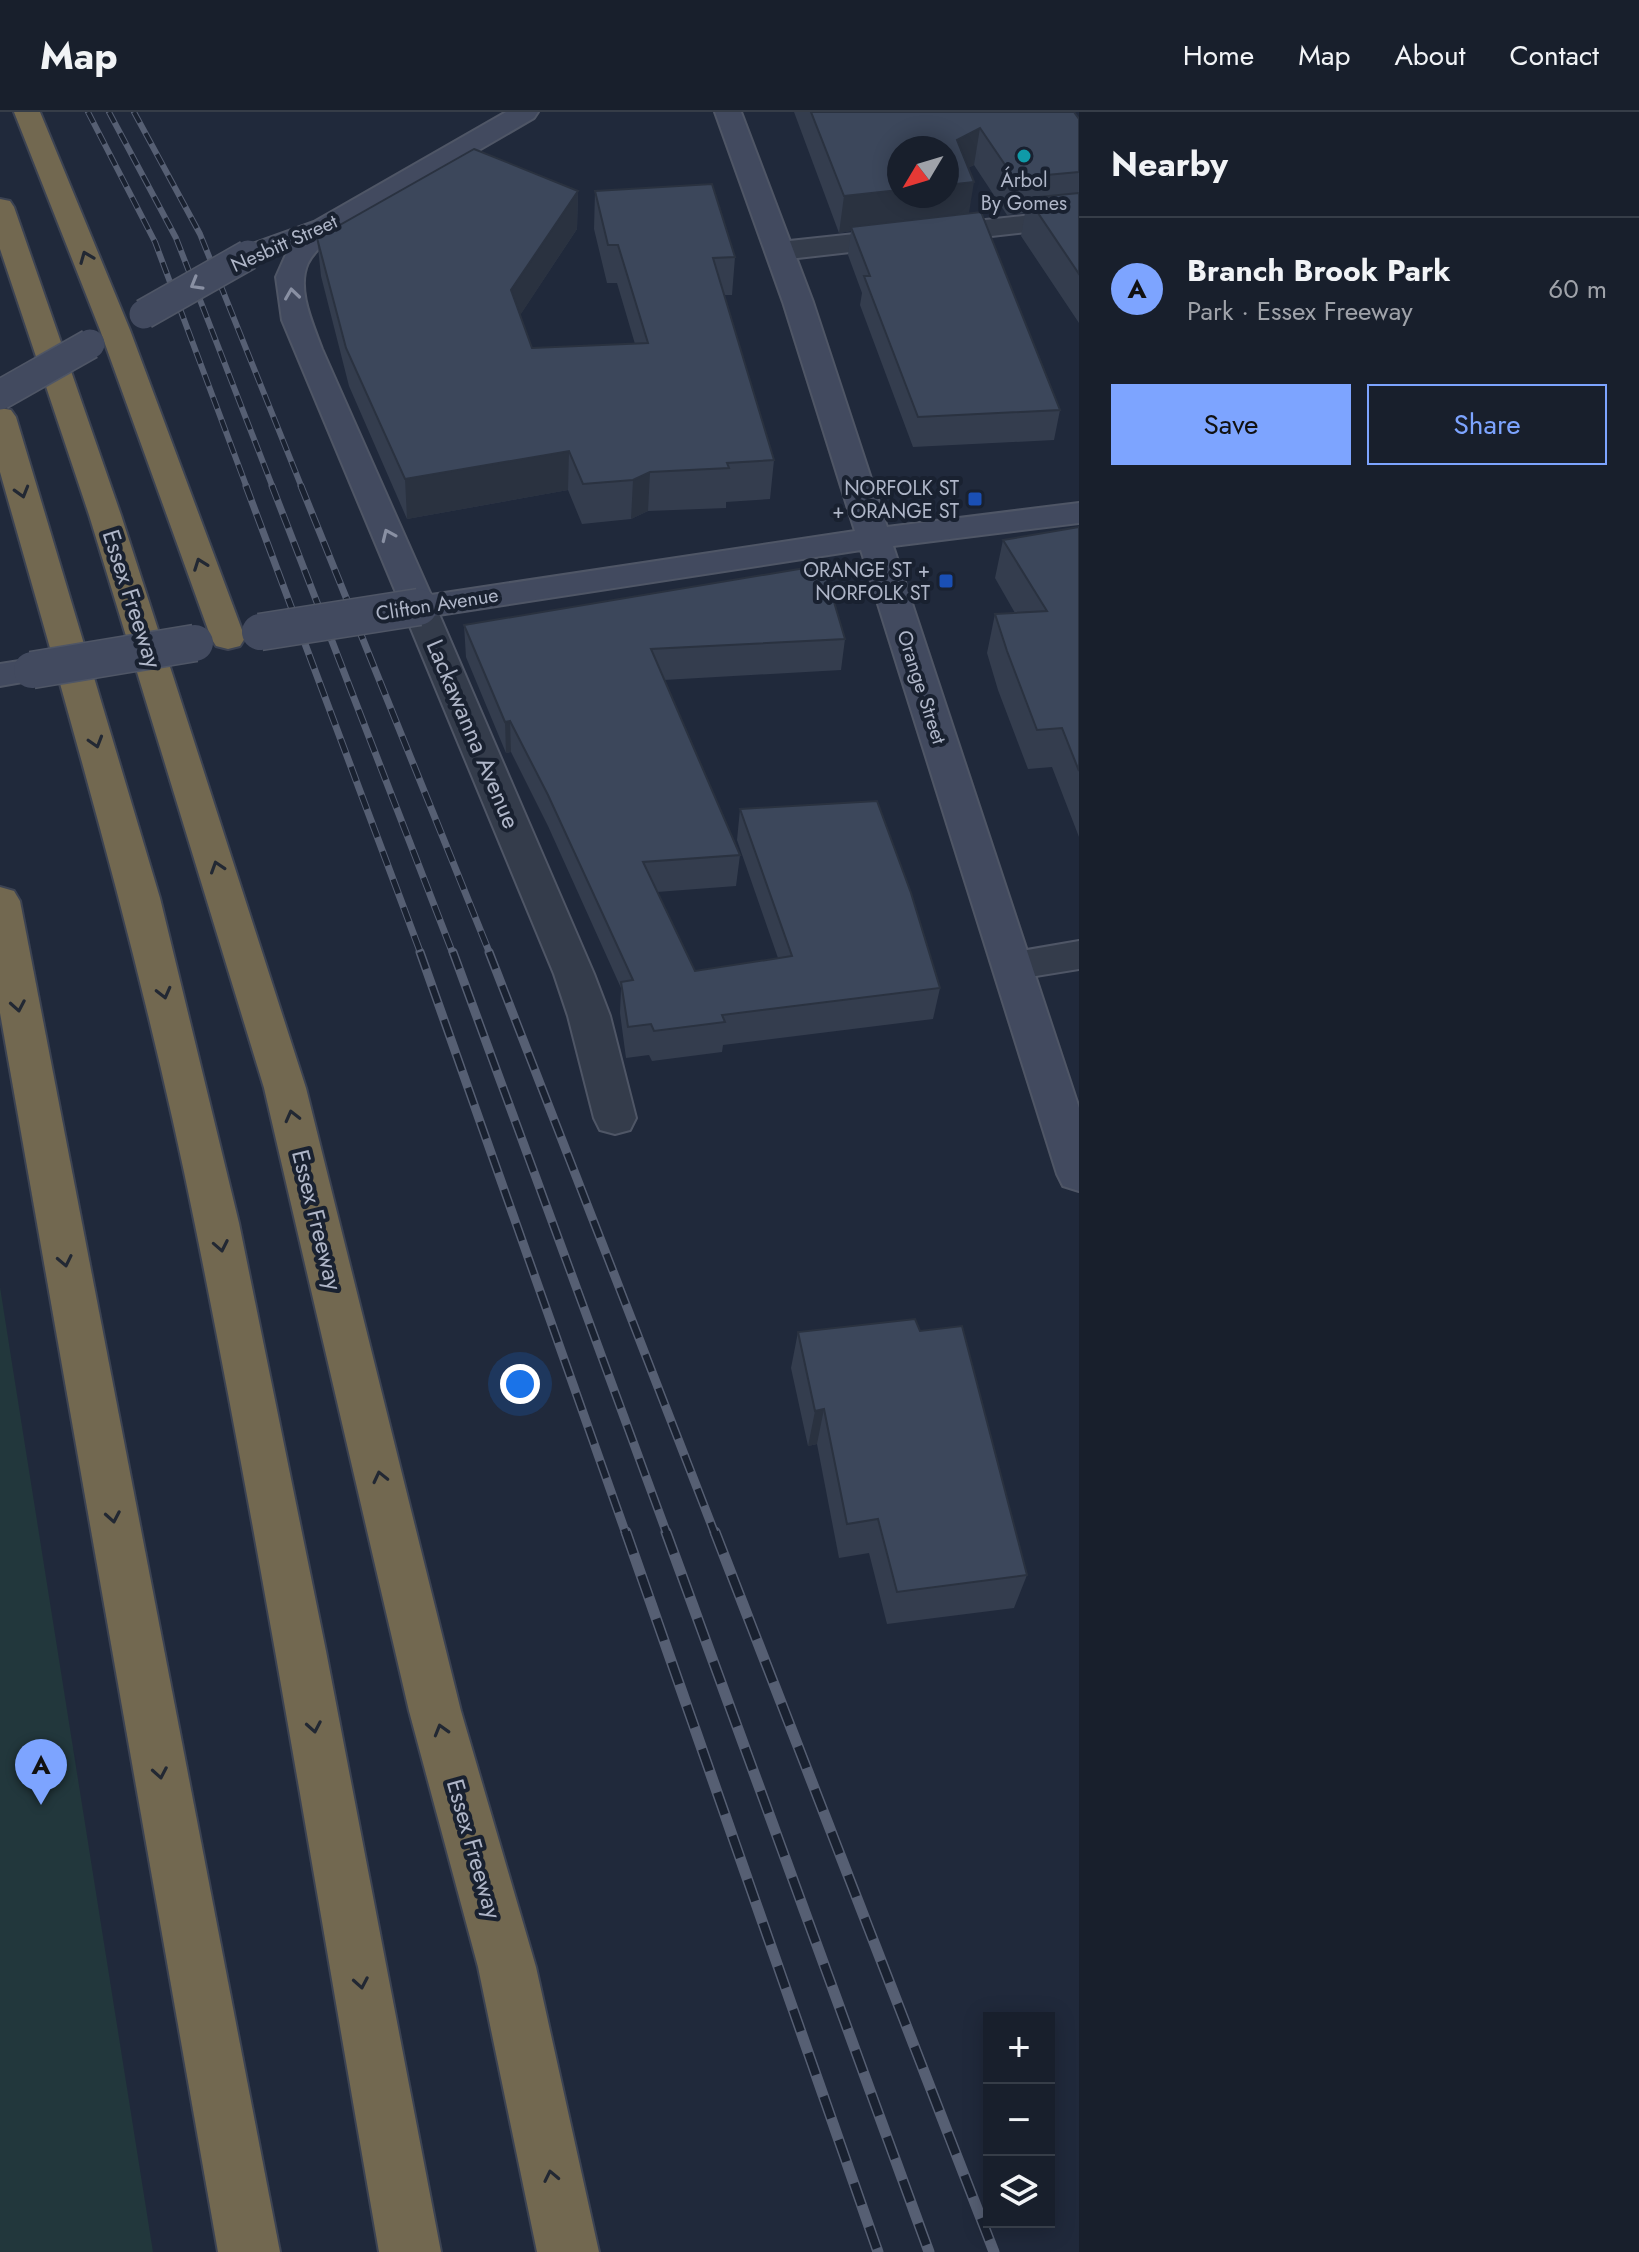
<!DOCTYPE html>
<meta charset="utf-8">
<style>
body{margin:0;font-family:Jost,sans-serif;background:#212734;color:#f1f3f6}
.controls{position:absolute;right:24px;bottom:24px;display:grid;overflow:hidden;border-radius:0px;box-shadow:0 4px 20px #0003}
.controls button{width:72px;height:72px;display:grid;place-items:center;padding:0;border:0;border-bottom:2px solid #363d48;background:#181f2c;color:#f1f3f6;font:40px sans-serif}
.compass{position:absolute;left:887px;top:24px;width:72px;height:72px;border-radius:50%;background:#181f2c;box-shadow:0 4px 20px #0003;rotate:232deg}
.you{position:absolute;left:520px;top:1272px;width:28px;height:28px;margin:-20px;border:6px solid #fff;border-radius:50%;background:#1a73e8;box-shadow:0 0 0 12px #1a73e833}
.badge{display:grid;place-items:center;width:52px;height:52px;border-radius:50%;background:#7da4ff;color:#111;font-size:26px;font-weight:700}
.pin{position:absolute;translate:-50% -66px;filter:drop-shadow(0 2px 4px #0008)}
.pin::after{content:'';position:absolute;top:42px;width:28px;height:24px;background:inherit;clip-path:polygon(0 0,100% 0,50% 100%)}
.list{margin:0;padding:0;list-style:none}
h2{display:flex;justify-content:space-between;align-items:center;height:104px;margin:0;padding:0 32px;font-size:34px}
h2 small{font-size:26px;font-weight:400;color:#9fa2a9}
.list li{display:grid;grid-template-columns:52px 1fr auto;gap:24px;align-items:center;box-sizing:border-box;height:144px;padding:0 32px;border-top:2px solid #363d48}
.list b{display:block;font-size:30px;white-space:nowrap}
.list p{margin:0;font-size:26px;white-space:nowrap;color:#9fa2a9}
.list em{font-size:26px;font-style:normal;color:#9fa2a9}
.actions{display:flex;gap:16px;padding:24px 32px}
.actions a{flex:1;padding:18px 0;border:2px solid #7da4ff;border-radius:0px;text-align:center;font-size:28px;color:#7da4ff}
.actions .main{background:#7da4ff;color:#111}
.icon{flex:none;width:44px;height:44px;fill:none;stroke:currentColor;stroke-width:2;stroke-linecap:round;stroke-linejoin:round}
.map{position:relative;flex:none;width:1079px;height:2140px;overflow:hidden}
header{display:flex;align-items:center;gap:48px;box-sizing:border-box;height:112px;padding:0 40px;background:#181f2c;border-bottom:2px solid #363d48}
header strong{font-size:38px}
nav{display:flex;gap:44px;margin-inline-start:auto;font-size:28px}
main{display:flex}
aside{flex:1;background:#181f2c}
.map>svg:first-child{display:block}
</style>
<header>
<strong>Map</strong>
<nav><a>Home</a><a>Map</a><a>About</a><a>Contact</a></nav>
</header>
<main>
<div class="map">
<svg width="1079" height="2140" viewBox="0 0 1079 2140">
<rect width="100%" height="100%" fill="#20293b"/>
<polygon fill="#22373c" points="0,1175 11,1245 153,2140 0,2140"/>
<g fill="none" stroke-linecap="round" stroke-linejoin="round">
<g stroke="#4f5666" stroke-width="4">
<g id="street">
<polygon points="1079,98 1079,114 780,148 770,145 766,139 770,133 780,130"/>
<polygon points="419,484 431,488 436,495 594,862 610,904 636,1006 630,1018 615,1022 600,1018 594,1006 568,904 554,862 402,495 407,488"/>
<polygon points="1079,829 1079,857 1012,868 998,863 992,853 998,843"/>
</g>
</g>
<g stroke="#4f5666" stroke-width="4">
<g id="secondary">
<path d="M 506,0 L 538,0 L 534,6 L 334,122 C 325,131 314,139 308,151 C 296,177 313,212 322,237 L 431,483 L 855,419 L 783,190 L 715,0 L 741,0 L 813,190 L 887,415 L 1079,391 L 1079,411 L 893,434 L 1079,996 L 1079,1079 L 1063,1074 L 1057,1062 L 861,438 L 419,506 L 407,502 L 402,495 L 282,208 L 276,165 L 288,138 L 248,152 L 238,149 L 234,143 L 238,137 L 314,110 Z"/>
<polygon points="32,547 45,550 50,558 45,566 0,574 0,552"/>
</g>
</g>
<g stroke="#3c4353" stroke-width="4">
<g id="highway">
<polygon points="14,0 40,0 130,218 245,526 240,534 228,537 216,534 211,526 100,218"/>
<polygon points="0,87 10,89 14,95 121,403 306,976 461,1599 536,1855 599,2140 537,2140 478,1855 409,1599 264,976 89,403 0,137"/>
<path d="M 0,296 L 11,298 L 16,305 L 160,786 L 239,1111 L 326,1539 L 441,2140 L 379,2140 C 319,1798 264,1454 195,1113 C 144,859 71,610 0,360 Z"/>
<polygon points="0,775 14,779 20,789 280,2140 218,2140 0,901"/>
</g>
</g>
<use href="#street" fill="#343c4b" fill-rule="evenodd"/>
<use href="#secondary" fill="#424a5f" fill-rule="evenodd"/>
<use href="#highway" fill="#726850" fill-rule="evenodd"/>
<g stroke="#565f73" stroke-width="6">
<g id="rail-far3">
<polyline points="88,0 155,130 247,376"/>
<polyline points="109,0 176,126 273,376"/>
<polyline points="134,0 200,122 302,376"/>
</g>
</g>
<g stroke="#565f73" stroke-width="7">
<g id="rail-far2">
<polyline points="246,374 421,842"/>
<polyline points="272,374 453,842"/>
<polyline points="301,374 490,842"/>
</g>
</g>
<g stroke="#565f73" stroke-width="9">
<g id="rail-far1">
<polyline points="420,840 626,1422"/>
<polyline points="453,840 667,1422"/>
<polyline points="489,840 715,1422"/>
</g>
</g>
<g stroke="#565f73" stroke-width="11">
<g id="rail">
<polyline points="626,1420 878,2140"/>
<polyline points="666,1420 929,2140"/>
<polyline points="715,1420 994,2140"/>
</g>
</g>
<use href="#rail-far3" stroke="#192130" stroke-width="4" stroke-dasharray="12" stroke-linecap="butt"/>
<use href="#rail-far2" stroke="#192130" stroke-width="5" stroke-dasharray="15" stroke-linecap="butt"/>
<use href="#rail-far1" stroke="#192130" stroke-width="6" stroke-dasharray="18" stroke-linecap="butt"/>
<use href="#rail" stroke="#192130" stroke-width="8" stroke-dasharray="23" stroke-linecap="butt"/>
<g stroke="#4f5666" stroke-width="32" stroke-linecap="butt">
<g id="secondary-bridge-far1">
<polyline points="144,202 248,143"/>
<polyline points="0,283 90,232"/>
</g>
</g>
<g stroke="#4f5666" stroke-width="39" stroke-linecap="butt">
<g id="secondary-bridge">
<polyline points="260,520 419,495"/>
<polyline points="32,558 195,531"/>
</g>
</g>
<use href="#secondary-bridge-far1" stroke="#424a5f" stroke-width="29"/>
<use href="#secondary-bridge" stroke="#424a5f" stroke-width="36"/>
</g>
<g fill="#343d4e">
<polygon points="794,0 1074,0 1079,7 1079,211 1021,124 1025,101 1007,103 974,53 968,56 969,102 1060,298 1054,328 913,335 860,193 862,181 848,143 851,119 839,121"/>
<polygon points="578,79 577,117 520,203 532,236 635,232 617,171 607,171 594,117 595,79 735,145 732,183 724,183 774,348 770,387 726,390 726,396 648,399 631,407 582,412 568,378 407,407 349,274 321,164 317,126"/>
<polygon points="1079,415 1079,725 1052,655 1028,657 998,578 987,541 995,502 1015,501 995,466 1003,428"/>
<polygon points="464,513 845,527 841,558 664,568 740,743 736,774 657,780 695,859 778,846 737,728 740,697 940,876 933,907 723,933 722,940 652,949 649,943 626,946 620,901 621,876 548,714 511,640 506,641 466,545"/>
<polygon points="798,1220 1027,1463 1014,1496 887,1512 869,1441 839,1446 817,1332 808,1334 791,1256"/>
</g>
<g fill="#2a3240">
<polygon points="980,16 974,53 951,65 957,28"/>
<polygon points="974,70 968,107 851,115 851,119 839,121 844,84 899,78 899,84 947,84 947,73"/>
<polygon points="578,79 577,117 511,217 511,178"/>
<polygon points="569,339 568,378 407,407 405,367"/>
<polygon points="650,360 648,399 631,407 633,368"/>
<polygon points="510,609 511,640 506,641 505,610"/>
<polygon points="824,1297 817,1332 808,1334 815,1299"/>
</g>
<g fill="#3c475b" stroke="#2a3240" stroke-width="2">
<polygon points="811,0 1074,0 1079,7 1079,60 1014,66 980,16 957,28 974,70 947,73 947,36 899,36 899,78 844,84"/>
<polygon points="474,37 578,79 511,178 532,236 648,231 618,133 608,133 595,79 712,72 735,145 713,146 774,348 727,351 729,356 650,360 633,368 583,372 569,339 405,367 346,236 317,126"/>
<polygon points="1079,81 1079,162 1028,86"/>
<polygon points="981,100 1060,298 918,305 864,164 870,164 851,115"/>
<polygon points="1079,415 1079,659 1062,616 1037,618 1007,539 995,502 1047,499 1003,428"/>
<polygon points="823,453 845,527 651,537 740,743 643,750 695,859 792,844 740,697 877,689 911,781 940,876 722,903 725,910 654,919 651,912 628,915 621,870 633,868 548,683 510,609 505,610 464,513"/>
<polygon points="915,1207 920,1219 962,1214 1027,1463 897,1480 878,1407 847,1412 824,1297 815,1299 798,1220"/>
</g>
<defs><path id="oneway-chevron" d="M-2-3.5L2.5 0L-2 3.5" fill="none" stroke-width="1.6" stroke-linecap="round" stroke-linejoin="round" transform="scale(2)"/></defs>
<g stroke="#222833">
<use href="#oneway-chevron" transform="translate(86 145) rotate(-112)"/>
<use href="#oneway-chevron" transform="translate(22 380) rotate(74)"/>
<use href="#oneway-chevron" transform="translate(200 452) rotate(-110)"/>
<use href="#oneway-chevron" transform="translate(96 630) rotate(73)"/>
<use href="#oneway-chevron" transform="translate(217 755) rotate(-108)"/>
<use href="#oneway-chevron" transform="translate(164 881) rotate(76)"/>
<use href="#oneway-chevron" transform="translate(18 894) rotate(80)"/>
<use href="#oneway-chevron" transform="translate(292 1004) rotate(-104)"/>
<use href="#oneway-chevron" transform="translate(221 1134) rotate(79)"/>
<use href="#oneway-chevron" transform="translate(65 1149) rotate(78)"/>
<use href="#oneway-chevron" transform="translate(380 1365) rotate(-103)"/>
<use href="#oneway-chevron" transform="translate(113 1405) rotate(80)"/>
<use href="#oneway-chevron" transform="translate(314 1615) rotate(80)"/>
<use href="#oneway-chevron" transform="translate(441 1618) rotate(-106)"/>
<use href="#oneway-chevron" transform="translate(160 1661) rotate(80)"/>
<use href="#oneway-chevron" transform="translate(361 1871) rotate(80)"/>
<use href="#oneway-chevron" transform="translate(551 2064) rotate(-102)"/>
</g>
<g stroke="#8990a3">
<use href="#oneway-chevron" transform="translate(196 172) rotate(150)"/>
<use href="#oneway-chevron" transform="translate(292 182) rotate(-98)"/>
<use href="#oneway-chevron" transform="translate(388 423) rotate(-114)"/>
</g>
<circle fill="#0f9aa8" stroke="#192130" stroke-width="3" cx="1024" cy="44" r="8"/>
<g fill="#1a4fb4" stroke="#192130" stroke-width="3">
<rect x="967" y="379" width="16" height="16" rx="4"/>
<rect x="938" y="461" width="16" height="16" rx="4"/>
</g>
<g text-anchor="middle" stroke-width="8" stroke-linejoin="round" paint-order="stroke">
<g font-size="20" fill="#afb6c8" stroke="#192130" text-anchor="end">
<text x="1024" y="75" text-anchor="middle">Árbol<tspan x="1024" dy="23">By Gomes</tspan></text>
<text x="959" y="383">NORFOLK ST<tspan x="959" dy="23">+ ORANGE ST</tspan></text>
<text x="930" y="465">ORANGE ST +<tspan x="930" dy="23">NORFOLK ST</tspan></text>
</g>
<g font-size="20" fill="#afb6c8" stroke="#192130">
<text transform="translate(284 131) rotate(-24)" y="7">Nesbitt Street</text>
<text transform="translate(437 492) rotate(-9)" y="7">Clifton Avenue</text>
<text transform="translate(922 575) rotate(72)" y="7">Orange Street</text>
</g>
<g font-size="24" fill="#afb6c8" stroke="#192130">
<text transform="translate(132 487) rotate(72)" y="8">Essex Freeway</text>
<text transform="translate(473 622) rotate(67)" y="8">Lackawanna Avenue</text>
<text transform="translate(317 1108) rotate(76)" y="8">Essex Freeway</text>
<text transform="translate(474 1737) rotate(74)" y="8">Essex Freeway</text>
</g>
</g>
</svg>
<div class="controls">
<button>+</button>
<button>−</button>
<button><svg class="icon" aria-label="layers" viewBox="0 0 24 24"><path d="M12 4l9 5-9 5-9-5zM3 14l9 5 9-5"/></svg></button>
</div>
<svg class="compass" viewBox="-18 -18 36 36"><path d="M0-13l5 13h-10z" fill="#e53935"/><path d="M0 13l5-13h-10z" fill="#9fa2a9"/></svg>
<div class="you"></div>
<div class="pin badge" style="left:41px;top:1693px">A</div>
</div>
<aside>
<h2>Nearby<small></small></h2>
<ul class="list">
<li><span class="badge">A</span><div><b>Branch Brook Park</b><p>Park · Essex Freeway</p></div><em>60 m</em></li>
</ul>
<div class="actions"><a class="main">Save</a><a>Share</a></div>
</aside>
</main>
